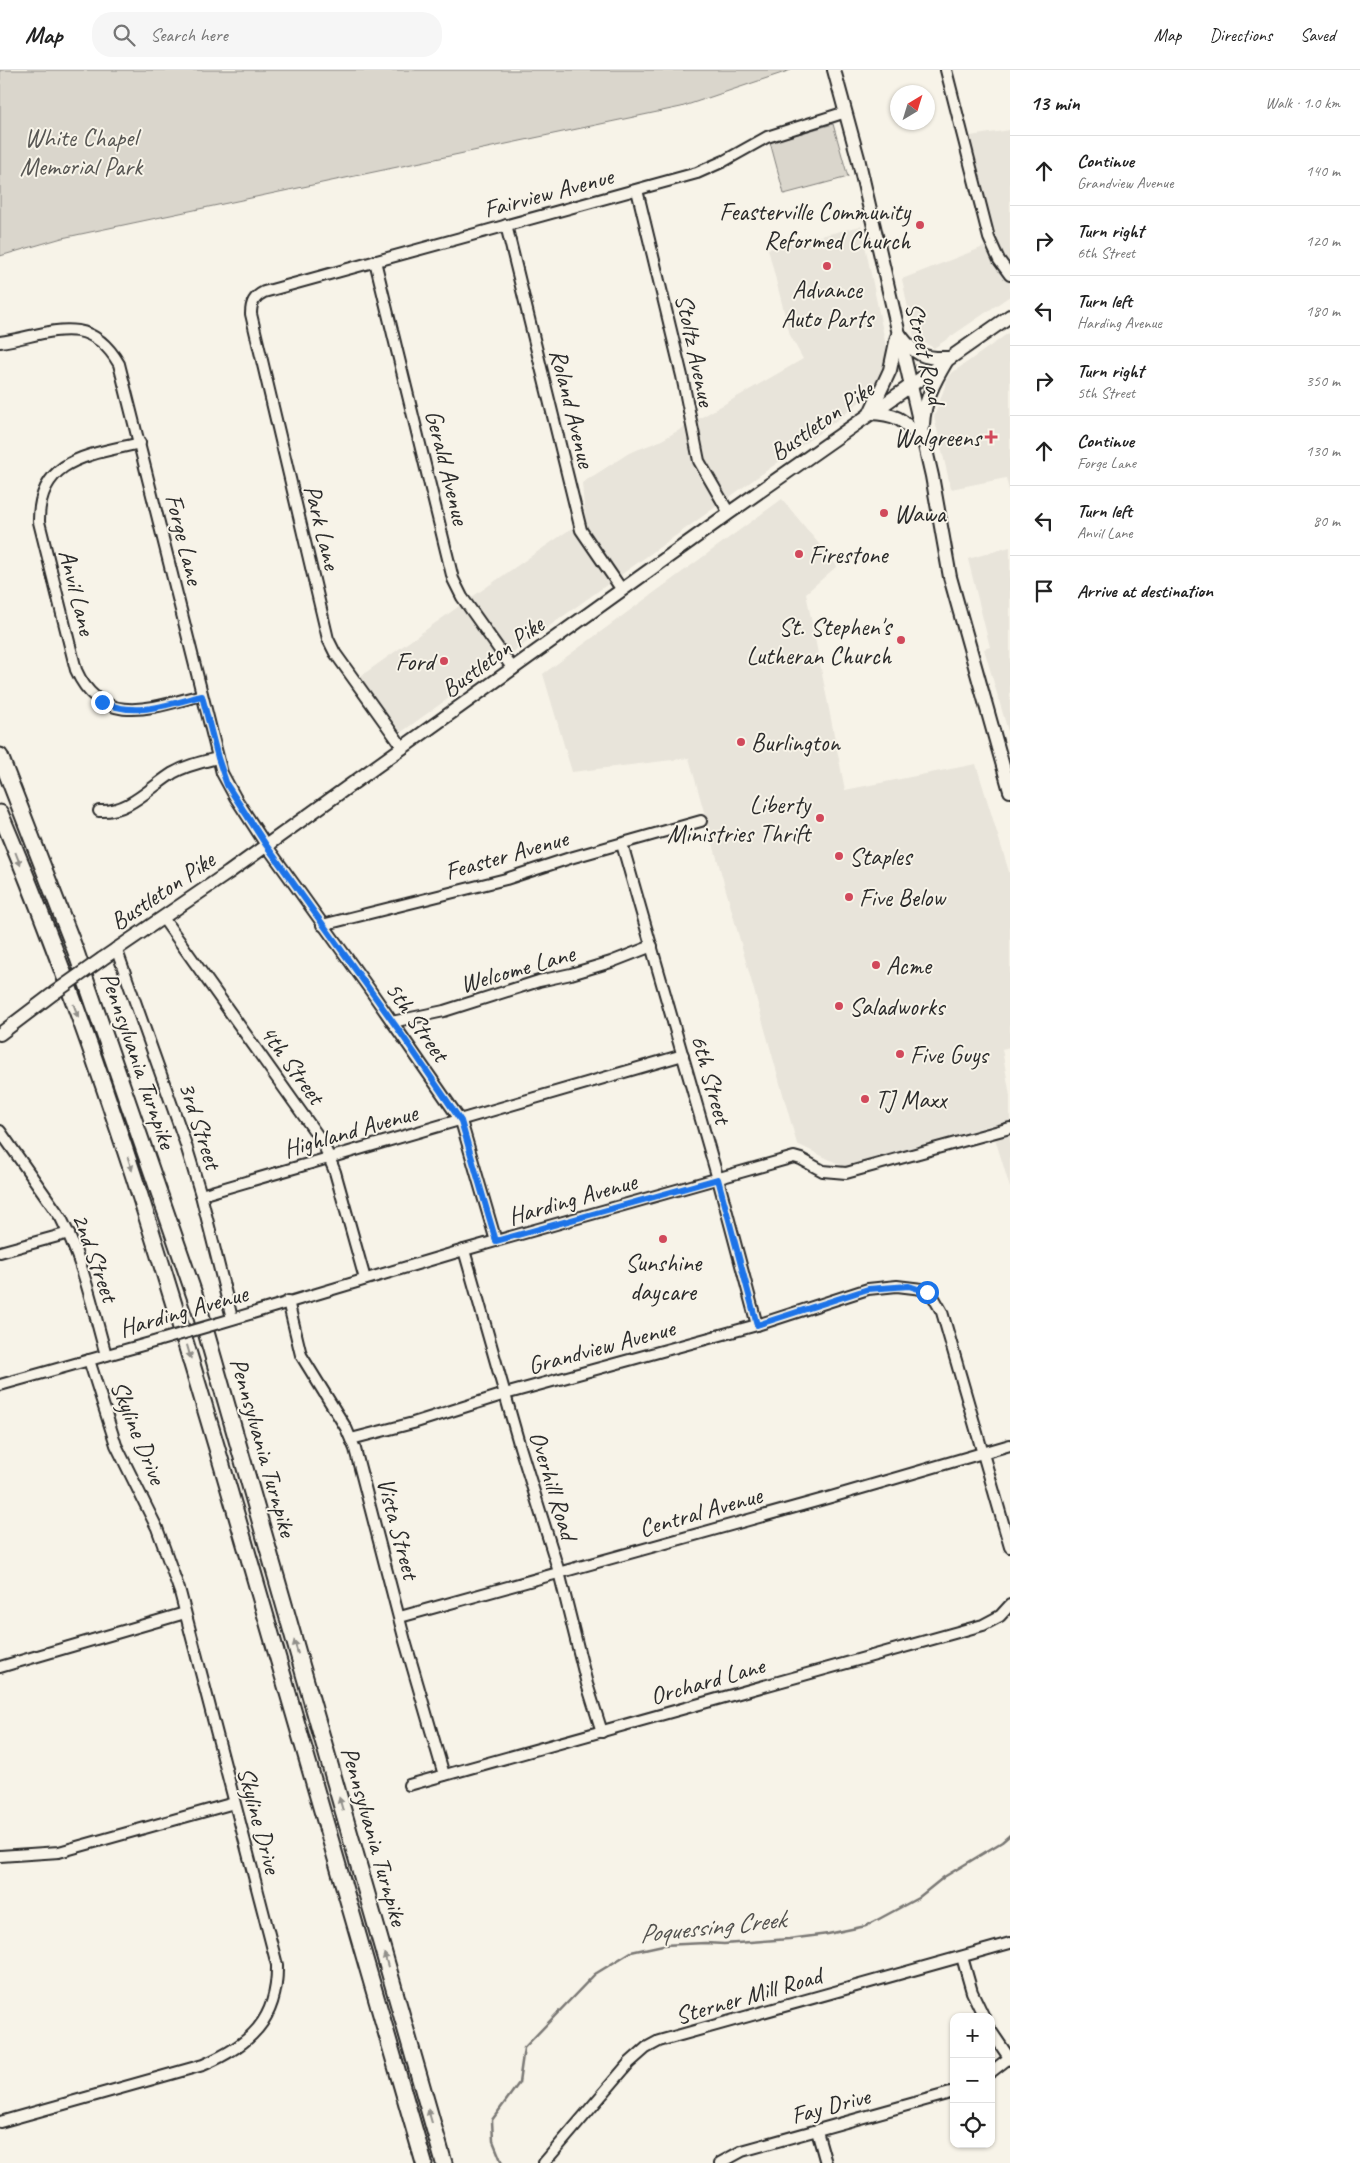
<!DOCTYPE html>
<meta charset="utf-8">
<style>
body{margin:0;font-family:Caveat,sans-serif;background:#f6f6f6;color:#222}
.controls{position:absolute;right:15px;bottom:15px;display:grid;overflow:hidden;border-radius:10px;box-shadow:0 1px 4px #0004}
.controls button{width:45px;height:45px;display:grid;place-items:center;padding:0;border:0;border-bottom:1px solid #e0e0e0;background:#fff;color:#222;font:25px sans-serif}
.compass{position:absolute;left:890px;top:15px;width:45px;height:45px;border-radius:50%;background:#fff;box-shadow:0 1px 4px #0004;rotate:38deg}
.stop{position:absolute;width:15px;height:15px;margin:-11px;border:4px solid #1a73e8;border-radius:50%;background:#fff}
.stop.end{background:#1a73e8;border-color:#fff;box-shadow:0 1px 5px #0008}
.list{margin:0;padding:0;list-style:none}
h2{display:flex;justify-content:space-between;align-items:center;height:65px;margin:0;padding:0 20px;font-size:21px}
h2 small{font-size:16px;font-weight:400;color:#767676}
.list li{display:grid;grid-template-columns:32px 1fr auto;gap:15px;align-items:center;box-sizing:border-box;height:70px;padding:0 20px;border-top:1px solid #e0e0e0}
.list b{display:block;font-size:19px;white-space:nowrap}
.list p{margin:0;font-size:16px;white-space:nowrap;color:#767676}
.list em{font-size:16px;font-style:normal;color:#767676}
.icon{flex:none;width:28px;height:28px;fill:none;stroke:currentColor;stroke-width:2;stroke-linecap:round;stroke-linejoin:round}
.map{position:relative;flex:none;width:1010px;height:2093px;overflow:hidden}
header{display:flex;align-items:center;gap:30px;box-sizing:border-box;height:70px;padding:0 25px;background:#fff;border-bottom:1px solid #e0e0e0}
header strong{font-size:24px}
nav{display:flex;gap:28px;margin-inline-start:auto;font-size:18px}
.search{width:350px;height:45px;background:#f6f6f6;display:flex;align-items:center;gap:12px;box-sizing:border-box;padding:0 18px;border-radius:20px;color:#767676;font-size:19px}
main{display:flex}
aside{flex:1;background:#fff}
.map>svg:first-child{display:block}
</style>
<header>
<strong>Map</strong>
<div class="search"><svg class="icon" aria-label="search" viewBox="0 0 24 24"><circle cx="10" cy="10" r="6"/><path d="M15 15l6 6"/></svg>Search here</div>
<nav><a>Map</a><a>Directions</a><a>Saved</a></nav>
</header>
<main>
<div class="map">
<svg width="1010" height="2093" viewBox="0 0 1010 2093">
<rect width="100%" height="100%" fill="#f7f3e8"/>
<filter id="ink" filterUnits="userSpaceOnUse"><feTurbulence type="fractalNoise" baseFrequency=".02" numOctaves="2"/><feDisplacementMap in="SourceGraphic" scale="10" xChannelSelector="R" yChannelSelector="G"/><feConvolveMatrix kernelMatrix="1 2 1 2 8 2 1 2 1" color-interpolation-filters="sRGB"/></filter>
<g filter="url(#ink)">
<g fill="#e8e4da">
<polygon points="1010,60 1010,226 934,278 914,267 902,209 986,176 970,66"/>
<polygon points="861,156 886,276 886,296 879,311 868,325 840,348 400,663 358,608 472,527 585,449 582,413 629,383 660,371 803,289 790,265 768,179"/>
<polygon points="1010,262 1010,424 1006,408 951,419 934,347 949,305"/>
<polygon points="782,429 837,496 806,523 845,720 976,694 1010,805 1010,977 1002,979 1010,1026 1010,1118 991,1055 845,1097 797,1074 689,688 572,702 543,604"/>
<polygon points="1010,477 1010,668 984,579 990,577 968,489"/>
</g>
<g fill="#dad6cc" stroke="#82807c">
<polygon points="0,0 791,0 681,37 62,168 0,186"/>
<polygon points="833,54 848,107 784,124 770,72"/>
</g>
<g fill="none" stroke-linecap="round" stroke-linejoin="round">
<polyline stroke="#7a7874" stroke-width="2.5" points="502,2093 493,2071 492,2050 519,2013 524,1978 595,1904 631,1882 663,1875 705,1873 724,1874 789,1869 828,1864 866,1856 918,1828 944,1807 1002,1772 1010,1765"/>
<g stroke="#2b2b2b" stroke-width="14">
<g id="minor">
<polyline points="946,0 989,168 999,190 1010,205"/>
<polyline points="637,120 682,306 699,391 729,443"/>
<polyline points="506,155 581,460 622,520"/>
<polyline points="375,191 453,509 462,527 513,599"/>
<path d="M 0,272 C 48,265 88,240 119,294 L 222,703 L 235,727 L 266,775 L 368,917 L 461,1051 L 496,1171"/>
<path d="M 140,373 C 90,385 38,388 39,452 L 76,600 C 102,659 154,637 202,625"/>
<path d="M 403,678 L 335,583 L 328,569 L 251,244 C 251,233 254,227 264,222 L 697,103 L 724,91 L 767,67 L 846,42"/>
<path d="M 99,741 C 129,743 149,718 173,703 C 187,695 202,692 218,688"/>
<polyline points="622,774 718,1109 757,1255"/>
<polyline points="163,848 323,1073 335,1102 365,1209"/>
<polyline points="322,855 506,809 570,788 701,751"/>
<polyline points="116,878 185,1072 201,1125 232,1248"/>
<polyline points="392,952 444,941 539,911 571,904 611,892 652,876"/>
<path d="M 0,1061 L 61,1148 C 83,1191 93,1239 106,1285"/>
<polyline points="201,1125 683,985"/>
<polyline points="464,1180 520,1377 559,1502 587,1614 602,1662"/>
<polyline points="0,1182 69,1163"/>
<polyline points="288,1231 301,1285 346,1358 355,1379 405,1571 444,1705"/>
<polyline points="219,1253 464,1180 794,1087 801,1089 823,1101 846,1103 1010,1058"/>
<polyline points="0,1315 157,1271"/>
<polyline points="351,1369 413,1353 505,1324 757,1255 868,1219 897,1216 922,1219 934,1228 942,1242 1010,1477"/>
<polyline points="400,1547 831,1427 1010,1375"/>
<polyline points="0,1597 185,1543"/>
<polyline points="409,1715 983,1555 1000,1546 1010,1535"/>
<polyline points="0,1786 59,1782 234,1733"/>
<polyline points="962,1887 972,1922 984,1947"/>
<polyline points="991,1961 1010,1989"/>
<polyline points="991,2002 1009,1988"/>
<path d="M 0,2052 L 203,1995 C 250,1975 278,1950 277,1895 L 180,1522 L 157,1458 L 116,1375 L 89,1290"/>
<polyline points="817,2061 826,2093"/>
<polyline points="544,2093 629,1993 646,1978 659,1971 1010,1873"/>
<polyline points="720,2093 742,2081 954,2022"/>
</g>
</g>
<g stroke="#2b2b2b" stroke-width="16">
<g id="major">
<polyline points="834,0 858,88 932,406 950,507 1010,721"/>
<path d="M 900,265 C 915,285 924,289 948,288"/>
<path d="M 897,267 L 890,300 L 870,343 C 900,344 903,351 923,371"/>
<path d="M 923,355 C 924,331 934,312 946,292"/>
<polyline points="102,889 228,803 729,443 1010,246"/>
<polyline points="0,964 54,923"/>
</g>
</g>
<g stroke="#2b2b2b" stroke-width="19">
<g id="highway">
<polyline points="0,686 76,882 200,1241 444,2093"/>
<path d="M 0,743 C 100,979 173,1226 244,1471 C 304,1679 364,1886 424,2093"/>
</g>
</g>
<use href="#minor" stroke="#f7f3e8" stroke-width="10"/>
<use href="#major" stroke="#f7f3e8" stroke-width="12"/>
<use href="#highway" stroke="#f7f3e8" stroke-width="15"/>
<g stroke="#2b2b2b" stroke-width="14" stroke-linecap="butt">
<polyline id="minor-bridge" points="157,1271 219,1253"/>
</g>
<g stroke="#2b2b2b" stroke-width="16" stroke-linecap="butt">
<polyline id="major-bridge" points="54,923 102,889"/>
</g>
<use href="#minor-bridge" stroke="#f7f3e8" stroke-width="10"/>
<use href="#major-bridge" stroke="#f7f3e8" stroke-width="12"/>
</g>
<defs><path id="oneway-solid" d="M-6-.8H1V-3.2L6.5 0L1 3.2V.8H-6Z" transform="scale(1.25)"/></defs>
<g fill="#918f8a">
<use href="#oneway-solid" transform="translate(18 789) rotate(69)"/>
<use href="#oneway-solid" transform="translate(76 941) rotate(70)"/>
<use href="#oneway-solid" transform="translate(130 1094) rotate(72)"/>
<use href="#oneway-solid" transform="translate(189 1282) rotate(74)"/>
<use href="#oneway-solid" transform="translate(296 1577) rotate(-106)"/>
<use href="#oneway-solid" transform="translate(341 1734) rotate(-106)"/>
<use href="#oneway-solid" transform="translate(386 1890) rotate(-106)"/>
<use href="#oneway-solid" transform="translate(430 2046) rotate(-106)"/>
</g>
</g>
<g fill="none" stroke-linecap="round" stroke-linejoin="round" filter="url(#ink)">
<path stroke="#1a73e8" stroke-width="6" d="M 102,632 C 136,648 168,634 202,626 L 218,688 L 227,715 L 266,775 L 398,959 L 461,1051 L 496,1171 L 718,1109 L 757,1255 L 868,1219 L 909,1216 L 927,1222"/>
</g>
<g fill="#d1495b" stroke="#f7f3e8" stroke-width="2">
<circle cx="920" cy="155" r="5"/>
<circle cx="827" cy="196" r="5"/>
<path d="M988.5 359.5h5v5h5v5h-5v5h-5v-5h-5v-5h5z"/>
<circle cx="884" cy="443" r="5"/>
<circle cx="799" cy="484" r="5"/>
<circle cx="901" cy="570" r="5"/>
<circle cx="444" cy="591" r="5"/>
<circle cx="741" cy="672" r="5"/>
<circle cx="820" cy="748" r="5"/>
<circle cx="839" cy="786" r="5"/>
<circle cx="849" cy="827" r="5"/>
<circle cx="876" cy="895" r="5"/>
<circle cx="839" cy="936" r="5"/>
<circle cx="900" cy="984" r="5"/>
<circle cx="865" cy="1029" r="5"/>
<circle cx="663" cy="1169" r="5"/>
</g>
<g text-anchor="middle" stroke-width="4" stroke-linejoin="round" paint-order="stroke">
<g font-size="25" fill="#575653" stroke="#f7f3e8">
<text x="81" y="76">White Chapel<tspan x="81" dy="29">Memorial Park</tspan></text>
</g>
<g font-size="25" fill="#2b2b2b" stroke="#f7f3e8">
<text transform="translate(548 122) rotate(-15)" y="9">Fairview Avenue</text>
<text transform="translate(696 280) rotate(78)" y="9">Stoltz Avenue</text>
<text transform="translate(926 283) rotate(77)" y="9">Street Road</text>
<text transform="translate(573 338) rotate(76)" y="9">Roland Avenue</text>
<text transform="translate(821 350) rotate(-35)" y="9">Bustleton Pike</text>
<text transform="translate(448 397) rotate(76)" y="9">Gerald Avenue</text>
<text transform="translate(323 457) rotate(76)" y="9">Park Lane</text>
<text transform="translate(185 469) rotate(76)" y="9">Forge Lane</text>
<text transform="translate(78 522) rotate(76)" y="9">Anvil Lane</text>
<text transform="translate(492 586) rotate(-36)" y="9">Bustleton Pike</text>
<text transform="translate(506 784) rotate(-16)" y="9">Feaster Avenue</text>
<text transform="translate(162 820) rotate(-34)" y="9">Bustleton Pike</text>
<text transform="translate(517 898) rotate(-16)" y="9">Welcome Lane</text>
<text transform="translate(418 951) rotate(55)" y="9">5th Street</text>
<text transform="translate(139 990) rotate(71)" y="9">Pennsylvania Turnpike</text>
<text transform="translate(293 994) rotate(54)" y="9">4th Street</text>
<text transform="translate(712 1009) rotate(74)" y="9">6th Street</text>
<text transform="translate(201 1055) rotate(72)" y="9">3rd Street</text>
<text transform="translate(350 1060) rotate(-16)" y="9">Highland Avenue</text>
<text transform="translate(572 1128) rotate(-16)" y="9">Harding Avenue</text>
<text transform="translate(96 1187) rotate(70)" y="9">2nd Street</text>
<text transform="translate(183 1240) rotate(-16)" y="9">Harding Avenue</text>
<text transform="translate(601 1276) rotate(-15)" y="9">Grandview Avenue</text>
<text transform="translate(139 1362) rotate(68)" y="9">Skyline Drive</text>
<text transform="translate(264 1377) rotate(74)" y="9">Pennsylvania Turnpike</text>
<text transform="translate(554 1415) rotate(73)" y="9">Overhill Road</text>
<text transform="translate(700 1441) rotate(-16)" y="9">Central Avenue</text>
<text transform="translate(399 1458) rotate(75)" y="9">Vista Street</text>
<text transform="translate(707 1610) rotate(-16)" y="9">Orchard Lane</text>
<text transform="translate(260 1750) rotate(75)" y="9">Skyline Drive</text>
<text transform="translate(375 1766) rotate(74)" y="9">Pennsylvania Turnpike</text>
<text transform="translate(748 1925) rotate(-16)" y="9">Sterner Mill Road</text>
<text transform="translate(830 2035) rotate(-15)" y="9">Fay Drive</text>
</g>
<g font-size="25" fill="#2b2b2b" stroke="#f7f3e8" text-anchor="start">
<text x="910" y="150" text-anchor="end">Feasterville Community<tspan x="910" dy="29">Reformed Church</tspan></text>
<text x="827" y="228" text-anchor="middle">Advance<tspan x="827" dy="29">Auto Parts</tspan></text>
<text x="981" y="376" text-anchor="end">Walgreens</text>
<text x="894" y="452">Wawa</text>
<text x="809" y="493">Firestone</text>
<text x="891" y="565" text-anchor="end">St. Stephen's<tspan x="891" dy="29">Lutheran Church</tspan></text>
<text x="434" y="600" text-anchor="end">Ford</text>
<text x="751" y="681">Burlington</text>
<text x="810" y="743" text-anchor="end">Liberty<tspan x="810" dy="29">Ministries Thrift</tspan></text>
<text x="849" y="795">Staples</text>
<text x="859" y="836">Five Below</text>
<text x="886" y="904">Acme</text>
<text x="849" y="945">Saladworks</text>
<text x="910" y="993">Five Guys</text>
<text x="875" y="1038">TJ Maxx</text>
<text x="663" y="1201" text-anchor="middle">Sunshine<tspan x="663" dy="29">daycare</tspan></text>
</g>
<g font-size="26" font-style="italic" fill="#53524f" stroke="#f7f3e8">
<text transform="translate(712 1856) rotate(-6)" y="9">Poquessing Creek</text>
</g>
</g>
</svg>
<div class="controls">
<button>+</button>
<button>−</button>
<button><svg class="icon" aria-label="locate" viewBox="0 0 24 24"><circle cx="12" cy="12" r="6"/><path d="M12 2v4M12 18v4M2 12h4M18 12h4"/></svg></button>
</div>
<svg class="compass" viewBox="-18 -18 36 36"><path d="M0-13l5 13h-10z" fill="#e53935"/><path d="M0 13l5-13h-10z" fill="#767676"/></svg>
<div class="stop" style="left:927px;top:1222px"></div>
<div class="stop end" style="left:102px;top:632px"></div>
</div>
<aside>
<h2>13 min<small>Walk · 1.0 km</small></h2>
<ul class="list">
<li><svg class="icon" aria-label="ahead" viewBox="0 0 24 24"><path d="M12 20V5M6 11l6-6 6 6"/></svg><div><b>Continue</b><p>Grandview Avenue</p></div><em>140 m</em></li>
<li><svg class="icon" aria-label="right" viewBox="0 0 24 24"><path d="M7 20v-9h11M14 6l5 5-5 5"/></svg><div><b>Turn right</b><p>6th Street</p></div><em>120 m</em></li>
<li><svg class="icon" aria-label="left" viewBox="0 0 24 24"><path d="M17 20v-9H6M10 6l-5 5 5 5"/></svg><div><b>Turn left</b><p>Harding Avenue</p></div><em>180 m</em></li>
<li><svg class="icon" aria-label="right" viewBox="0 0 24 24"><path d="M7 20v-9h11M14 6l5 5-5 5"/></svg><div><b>Turn right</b><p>5th Street</p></div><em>350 m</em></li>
<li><svg class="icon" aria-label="ahead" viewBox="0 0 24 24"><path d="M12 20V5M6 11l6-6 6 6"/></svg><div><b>Continue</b><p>Forge Lane</p></div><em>130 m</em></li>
<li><svg class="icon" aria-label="left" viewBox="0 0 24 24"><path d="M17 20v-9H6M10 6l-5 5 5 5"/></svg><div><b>Turn left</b><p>Anvil Lane</p></div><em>80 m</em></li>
<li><svg class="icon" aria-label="arrive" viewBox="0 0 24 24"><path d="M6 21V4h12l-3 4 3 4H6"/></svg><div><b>Arrive at destination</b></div></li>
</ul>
</aside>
</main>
